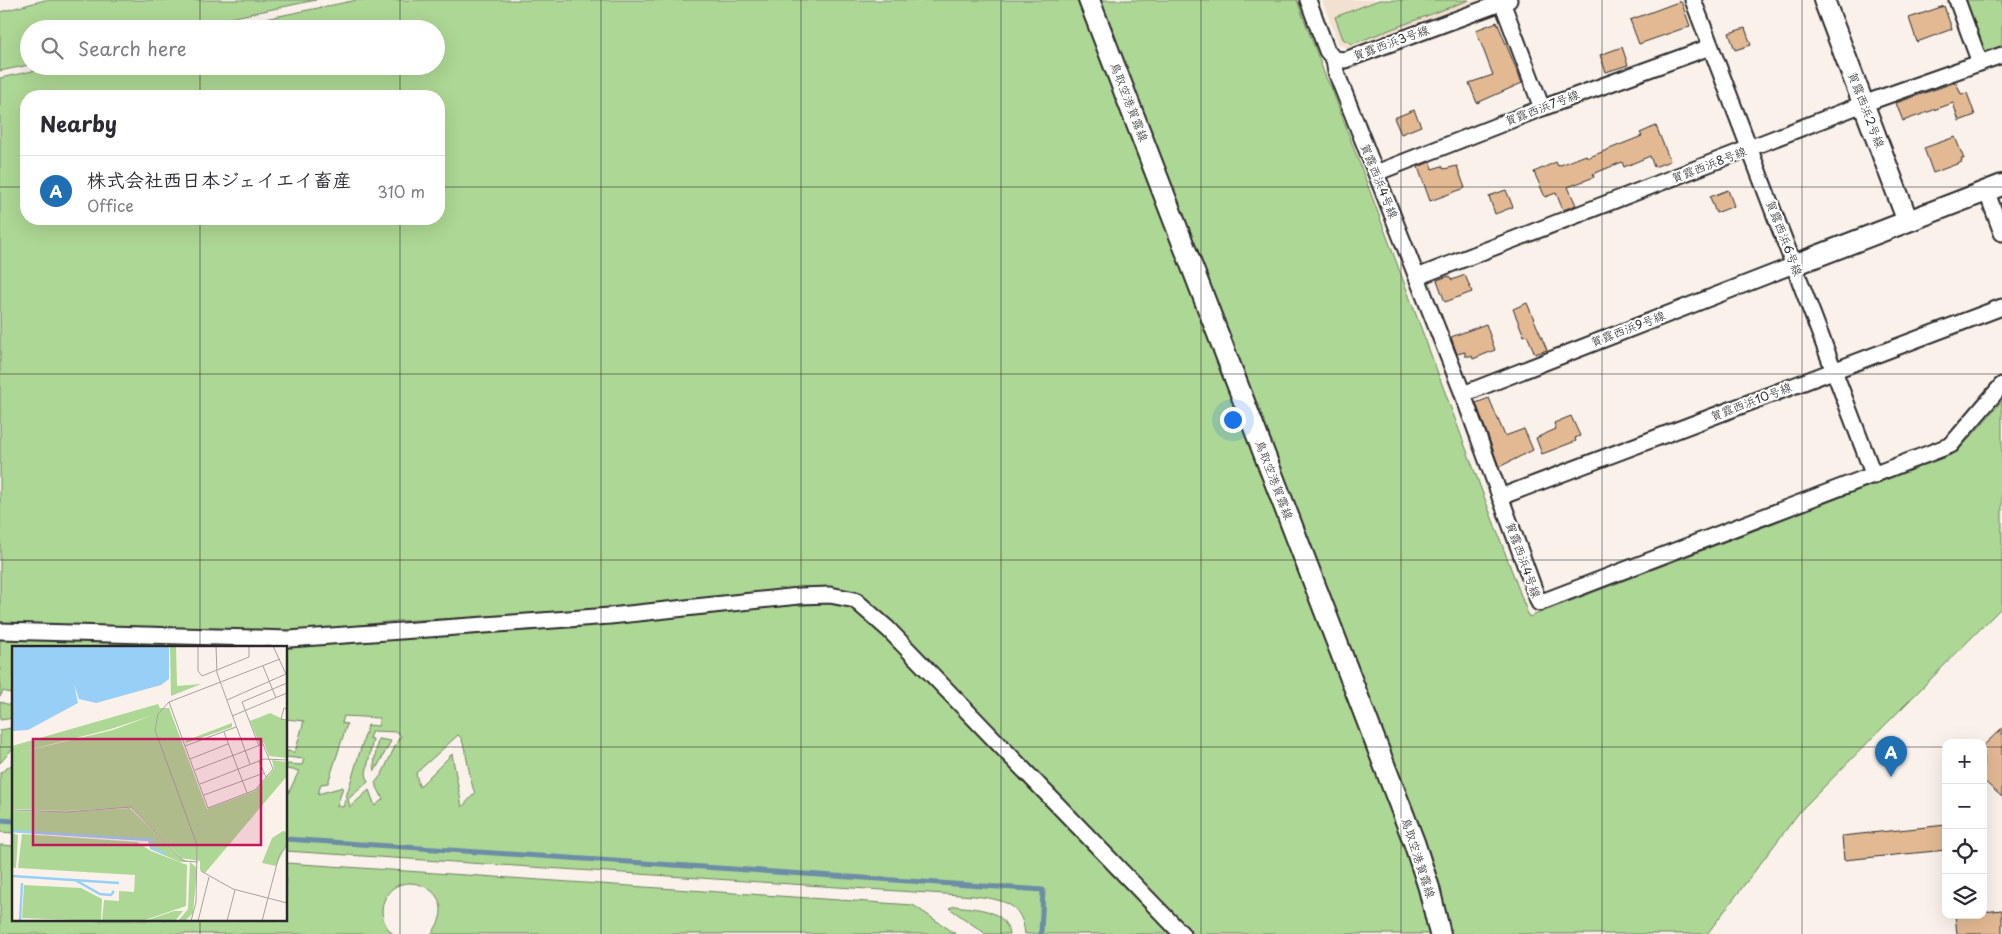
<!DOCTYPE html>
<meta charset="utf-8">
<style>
body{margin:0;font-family:"Playpen Sans","Klee One",sans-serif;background:#f7f7f7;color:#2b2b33}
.controls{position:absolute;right:15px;bottom:15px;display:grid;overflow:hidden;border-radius:10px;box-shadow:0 5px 20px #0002}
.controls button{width:45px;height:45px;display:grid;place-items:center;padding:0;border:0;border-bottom:1px solid #e1e1e2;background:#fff;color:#2b2b33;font:25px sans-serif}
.you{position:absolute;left:1232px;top:419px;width:18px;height:18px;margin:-12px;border:4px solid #fff;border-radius:50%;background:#1a73e8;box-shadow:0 0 0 8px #1a73e833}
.badge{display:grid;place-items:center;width:32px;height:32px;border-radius:50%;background:#1f6fb2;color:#fff;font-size:16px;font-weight:700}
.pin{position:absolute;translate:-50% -41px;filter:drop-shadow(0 1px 2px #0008)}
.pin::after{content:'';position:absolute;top:26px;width:18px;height:15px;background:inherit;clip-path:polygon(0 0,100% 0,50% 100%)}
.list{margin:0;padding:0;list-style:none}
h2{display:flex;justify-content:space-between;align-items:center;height:65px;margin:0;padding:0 20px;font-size:21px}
h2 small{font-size:16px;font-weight:400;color:#7c7c81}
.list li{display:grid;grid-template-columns:32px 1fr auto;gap:15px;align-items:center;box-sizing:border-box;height:70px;padding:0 20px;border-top:1px solid #e1e1e2}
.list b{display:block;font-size:19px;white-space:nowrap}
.list p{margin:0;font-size:16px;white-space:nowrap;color:#7c7c81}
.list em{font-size:16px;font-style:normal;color:#7c7c81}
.icon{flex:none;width:28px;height:28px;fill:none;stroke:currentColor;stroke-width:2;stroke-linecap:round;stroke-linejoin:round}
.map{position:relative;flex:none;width:2002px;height:934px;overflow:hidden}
.search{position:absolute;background:#fff;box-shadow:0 5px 20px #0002;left:20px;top:20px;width:425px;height:55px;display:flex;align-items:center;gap:12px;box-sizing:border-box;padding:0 18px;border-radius:28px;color:#7c7c81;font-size:19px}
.panel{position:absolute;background:#fff;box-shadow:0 5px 20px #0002;left:20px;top:90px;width:425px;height:135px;border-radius:20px}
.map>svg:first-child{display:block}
</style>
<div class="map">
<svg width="2002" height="934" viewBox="0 0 2002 934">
<rect width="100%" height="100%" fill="#f9f1ea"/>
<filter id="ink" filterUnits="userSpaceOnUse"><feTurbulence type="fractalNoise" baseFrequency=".02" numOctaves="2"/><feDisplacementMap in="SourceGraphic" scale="10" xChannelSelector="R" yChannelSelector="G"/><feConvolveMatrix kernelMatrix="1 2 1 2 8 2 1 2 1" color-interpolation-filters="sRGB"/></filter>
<g filter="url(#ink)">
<polygon fill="#f2e0d0" points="1322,0 1479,0 1349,49 1339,44"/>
<g fill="#add794" stroke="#6c8160" fill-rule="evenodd">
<polygon points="45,0 316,0 177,29 29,29 29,65 0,71 0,12"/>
<path d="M 357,0 L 1297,0 L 1326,78 L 1331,87 L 1529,617 L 1951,455 L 1971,437 L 2002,401 L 2002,607 L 1801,810 L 1707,934 L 1193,934 L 1038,772 L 880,613 L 815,590 L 739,594 L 567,613 L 396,621 L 280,634 L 0,624 L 0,78 L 56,66 L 436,66 L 436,29 L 216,29 ZM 26,96 L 439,96 L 439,219 L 26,219 Z"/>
<polygon points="1379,0 1469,0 1352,44 1343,39 1335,17"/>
<polygon points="1962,0 2002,0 2002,48 1988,53 1977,46"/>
<path d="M 827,603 L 850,607 L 871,621 L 1174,934 L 1025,934 C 1022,902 1002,900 975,896 L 286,851 L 286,798 L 299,771 L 286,769 L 286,764 L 302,765 L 304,759 L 286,757 L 286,751 L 295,752 L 304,721 L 286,719 L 286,648 L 14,648 L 14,694 L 3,691 L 0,697 L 0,637 L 277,647 L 395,635 ZM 344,716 L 380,718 L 378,726 L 368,725 L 343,807 L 337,806 L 343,787 L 318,794 L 321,784 L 328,783 L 347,724 L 342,723 ZM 372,731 L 398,732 L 401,737 L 399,738 L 382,774 L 375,783 L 383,799 L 375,806 L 369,790 L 350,807 L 348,799 L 368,782 L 366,773 L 373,739 L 369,738 ZM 458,735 C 466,738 469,782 475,793 L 462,807 L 452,754 L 419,787 L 416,773 Z"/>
<polygon points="0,702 14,706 14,718 0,720"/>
<polygon points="12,728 14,747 0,763 0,730"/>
<polygon points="378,739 391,741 375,771 374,764"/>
<polygon points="14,763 14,833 0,832 0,773"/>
<path d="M 0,845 L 14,846 L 14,920 L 286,920 L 286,863 L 913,905 L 956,934 L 431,934 C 469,888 387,859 382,910 C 382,919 386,928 393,934 L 0,934 Z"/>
<path d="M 955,906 C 975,909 1005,908 1009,934 L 986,934 L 949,908 Z"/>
</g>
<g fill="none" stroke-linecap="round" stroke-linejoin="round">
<g stroke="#6c8da5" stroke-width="5">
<polyline points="0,820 14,821"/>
<polyline points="286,839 1043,890 1041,934"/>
</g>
</g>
<g fill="#e3b994" stroke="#2b2b2b">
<polygon points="1681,1 1690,26 1639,44 1630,20"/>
<polygon points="1944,6 1952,29 1917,42 1909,18"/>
<polygon points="1497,22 1522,83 1477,103 1469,83 1493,75 1476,30"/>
<polygon points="1745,28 1751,45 1735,50 1729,33"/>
<polygon points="1622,47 1628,65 1606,72 1600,55"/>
<polygon points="1956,82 1961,94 1967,93 1975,115 1959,121 1953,103 1903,121 1896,103"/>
<polygon points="1414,110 1421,126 1401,134 1394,118"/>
<polygon points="1656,126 1670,161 1654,167 1650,156 1624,167 1622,162 1593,174 1594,177 1568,187 1576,205 1563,210 1556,193 1545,197 1534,172 1556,162 1558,166 1586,155 1587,158 1642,136 1640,133"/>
<polygon points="1955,137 1964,159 1961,159 1962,162 1933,173 1924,148"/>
<polygon points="1430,162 1432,169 1442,166 1444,169 1457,166 1465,188 1430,201 1418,167"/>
<polygon points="1506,190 1513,207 1495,214 1489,196"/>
<polygon points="1728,190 1734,206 1716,213 1710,197"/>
<polygon points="1465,275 1472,292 1445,302 1437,280 1449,276 1452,280"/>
<polygon points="1527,303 1547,350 1535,354 1527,335 1524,336 1513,309"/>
<polygon points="1486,324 1495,350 1473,359 1472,356 1465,356 1465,352 1457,354 1451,337"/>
<polygon points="1489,398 1505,436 1524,429 1533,450 1499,467 1476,403"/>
<polygon points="1571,416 1580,436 1575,438 1576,441 1542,454 1536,438 1556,429 1554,423"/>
<polygon points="2002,728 2002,797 1983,780 1983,746"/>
<polygon points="1946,825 1946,850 1844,860 1842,836"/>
<polygon points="2002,910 2002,934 1957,934 1955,915 1983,915 1983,912"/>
</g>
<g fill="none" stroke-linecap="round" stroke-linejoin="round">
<g stroke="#2b2b2b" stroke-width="19">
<g id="street">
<polyline points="1308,0 1327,51 1334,59 1345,60 1509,0"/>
<polyline points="1693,0 1874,476"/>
<polyline points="1957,0 1980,63"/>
<polyline points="1502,2 1542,108"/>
<polyline points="1334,59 1336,72 1461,389 1539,603 1951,445 2002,385"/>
<polyline points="1376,173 1542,108 1710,47"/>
<polyline points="1986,190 2002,233"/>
<polyline points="1417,277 1863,104 2002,55"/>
<polyline points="1463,394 1794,265"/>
<polyline points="1500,497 2002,307"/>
<polyline points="0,631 289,639 610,616 799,596 830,595 855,600 888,629 1182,934"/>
</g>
</g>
<g stroke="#2b2b2b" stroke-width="24">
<g id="secondary">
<polyline points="1089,0 1414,842 1429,888 1440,934"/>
<polyline points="1824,0 1907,219"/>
<polyline points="1794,265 2002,185"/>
</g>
</g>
<use href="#street" stroke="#fff" stroke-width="15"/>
<use href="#secondary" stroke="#fff" stroke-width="20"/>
</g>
</g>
<path fill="none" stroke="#2b2b2b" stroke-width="1" stroke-opacity="0.55" d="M 200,0 L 200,29M 400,0 L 400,29M 601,0 L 601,934M 801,0 L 801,934M 1001,0 L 1001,934M 1201,0 L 1201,934M 1401,0 L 1401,934M 1602,0 L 1602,934M 1802,0 L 1802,934M 200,66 L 200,96M 400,66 L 400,96M 0,187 L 26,187M 439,187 L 2002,187M 200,219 L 200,648M 400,219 L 400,934M 0,374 L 2002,374M 0,560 L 2002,560M 0,747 L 14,747M 286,747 L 1946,747M 1983,747 L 2002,747M 200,920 L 200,934"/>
<g text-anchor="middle" stroke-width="4" stroke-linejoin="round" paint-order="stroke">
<g font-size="12" fill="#2b2b2b" stroke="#fff">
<text transform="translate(1391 43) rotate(-20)" y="4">賀露西浜3号線</text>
<text transform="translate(1129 102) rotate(69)" y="4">鳥取空港賀露線</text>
<text transform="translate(1542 108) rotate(-21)" y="4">賀露西浜7号線</text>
<text transform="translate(1866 110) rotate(69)" y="4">賀露西浜2号線</text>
<text transform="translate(1709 165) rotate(-21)" y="4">賀露西浜8号線</text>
<text transform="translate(1379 181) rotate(68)" y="4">賀露西浜4号線</text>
<text transform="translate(1784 238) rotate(69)" y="4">賀露西浜6号線</text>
<text transform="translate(1628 329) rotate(-21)" y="4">賀露西浜9号線</text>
<text transform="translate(1751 402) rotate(-21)" y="4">賀露西浜10号線</text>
<text transform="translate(1274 480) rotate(69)" y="4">鳥取空港賀露線</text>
<text transform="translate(1523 560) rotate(70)" y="4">賀露西浜4号線</text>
<text transform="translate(1418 858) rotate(72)" y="4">鳥取空港賀露線</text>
</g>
</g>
<g transform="translate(12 646)">
<rect width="275" height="275" fill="#f9f1ea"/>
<path d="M 158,0 L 164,0 L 165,40 L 189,38 L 159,50 ZM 146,58 L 148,62 L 157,62 L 195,163 L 243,145 L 262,123 L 260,114 L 275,116 L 275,130 L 193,227 L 188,224 L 188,215 L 169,212 L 119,161 L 53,165 L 0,163 L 0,100 ZM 141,69 L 101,84 L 5,107 L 99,83 ZM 258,67 L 275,75 L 275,112 L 257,110 L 252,97 L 248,99 L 238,75 ZM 220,77 L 220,81 L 174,97 L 173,95 ZM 118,162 L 166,210 L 176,216 L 168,216 L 138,203 L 136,195 L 0,186 L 0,165 L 53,166 ZM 271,185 L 275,186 L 275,198 L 264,220 L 250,217 L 260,192 ZM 0,187 L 6,189 L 4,222 L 0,221 ZM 10,188 L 125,196 L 139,205 L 175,219 L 174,260 L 130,275 L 90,275 L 92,254 L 107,255 L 107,245 L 122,246 L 123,229 L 6,222 ZM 178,216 L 185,222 L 181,267 L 173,275 L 166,275 L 176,263 ZM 12,239 L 69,242 L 90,253 L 89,275 L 10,272 ZM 162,265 L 171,265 L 163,275 L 133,275 Z" fill="#add794" fill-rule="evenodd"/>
<path d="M 0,0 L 157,0 L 157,33 L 149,39 L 84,57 L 67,53 L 62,38 L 66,57 L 16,84 L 0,85 Z" fill="#97cff6"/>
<path fill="none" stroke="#97cff6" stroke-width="2.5" d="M 0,185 L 140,194 L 140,202 L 153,208M 0,230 L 107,237M 63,234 L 88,248 L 99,249 L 102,245M 8,275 L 10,237"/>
<path fill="none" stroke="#a7a29e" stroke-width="1" d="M 186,0 L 186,25 L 190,30 L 237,11 L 237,0M 204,0 L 205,27 L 238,118M 261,0 L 274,28M 251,20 L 264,52M 215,54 L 274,28M 157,56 L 146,68 L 143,84 L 185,199 L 184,256 L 179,275M 275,63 L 272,62 L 269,73 L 275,74M 220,70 L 275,47M 224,81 L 173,100 L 157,56 L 268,13M 212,86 L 235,147M 173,100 L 196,162 L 243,144 L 261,123 L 251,98 L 183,124M 247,100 L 230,56 L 275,37M 178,113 L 216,98M 247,115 L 254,131M 188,138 L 252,113 L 275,114M 192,149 L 252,127M 0,164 L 54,166 L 119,161 L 166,210 L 172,215 L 186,216M 189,225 L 221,243 L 275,257M 186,275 L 197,231M 215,275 L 223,244M 250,275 L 267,210 L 275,199"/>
<path fill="#c2185b" fill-opacity="0.15" stroke="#c2185b" stroke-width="2.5" d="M 21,93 L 249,93 L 249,199 L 21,199 Z"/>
<rect width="275" height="275" fill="none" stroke="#2b2b2b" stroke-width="2.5"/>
</g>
</svg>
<div class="controls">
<button>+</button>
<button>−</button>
<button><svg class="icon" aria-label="locate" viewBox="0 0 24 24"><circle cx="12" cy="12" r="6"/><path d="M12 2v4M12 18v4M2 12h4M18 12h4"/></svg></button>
<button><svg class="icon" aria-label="layers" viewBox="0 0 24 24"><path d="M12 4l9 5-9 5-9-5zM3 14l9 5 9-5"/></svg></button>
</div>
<div class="you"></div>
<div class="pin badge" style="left:1891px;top:777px">A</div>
<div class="search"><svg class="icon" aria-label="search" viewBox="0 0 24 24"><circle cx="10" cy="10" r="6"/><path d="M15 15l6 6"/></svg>Search here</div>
<section class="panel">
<h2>Nearby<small></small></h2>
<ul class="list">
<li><span class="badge">A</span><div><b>株式会社西日本ジェイエイ畜産</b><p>Office</p></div><em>310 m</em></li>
</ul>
</section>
</div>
